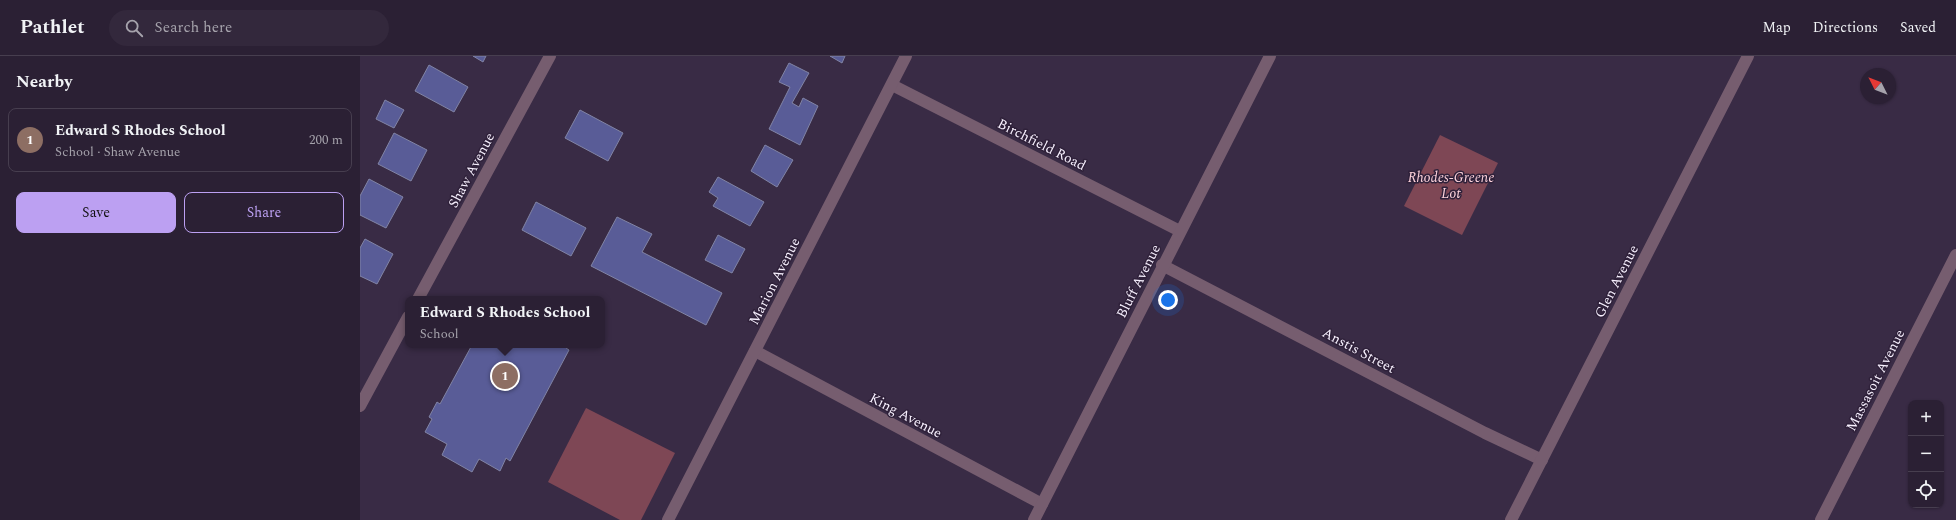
<!DOCTYPE html>
<meta charset="utf-8">
<style>
body{margin:0;font-family:Spectral,serif;background:#33283c;color:#f1f3f6}
.controls{position:absolute;right:12px;bottom:12px;display:grid;overflow:hidden;border-radius:8px;box-shadow:0 1px 3px #0004}
.controls button{width:36px;height:36px;display:grid;place-items:center;padding:0;border:0;border-bottom:1px solid #473e4f;background:#2b2034;color:#f1f3f6;font:20px sans-serif}
.compass{position:absolute;left:1500px;top:12px;width:36px;height:36px;border-radius:50%;background:#2b2034;box-shadow:0 1px 3px #0004;rotate:312deg}
.you{position:absolute;left:808px;top:244px;width:14px;height:14px;margin:-10px;border:3px solid #fff;border-radius:50%;background:#1a73e8;box-shadow:0 0 0 6px #1a73e833}
.badge{display:grid;place-items:center;width:26px;height:26px;border-radius:50%;background:#bca0f2;color:#fff;font-size:13px;font-weight:700}
.pin{position:absolute;translate:-50% -50%;border:2px solid #fff;box-shadow:0 1px 4px #0006}
.popup{position:absolute;left:45px;top:240px;width:200px;height:52px;box-sizing:border-box;display:grid;place-content:center;border-radius:8px;background:#2b2034;filter:drop-shadow(0 1px 3px #0005);font-size:13px;white-space:nowrap;color:#a6a3ac}
.popup b{font-size:15px;color:#f1f3f6}
.popup::after{content:'';position:absolute;left:50%;top:100%;margin-left:-8px;border:8px solid transparent;border-top-color:#2b2034}
.list{margin:0;padding:0;list-style:none}
h2{display:flex;justify-content:space-between;align-items:center;height:52px;margin:0;padding:0 16px;font-size:17px}
h2 small{font-size:13px;font-weight:400;color:#a6a3ac}
.list li{display:grid;grid-template-columns:26px 1fr auto;gap:12px;align-items:center;box-sizing:border-box;height:64px;margin:0 8px 8px;padding:0 8px;border:1px solid #473e4f;border-radius:8px}
.list b{display:block;font-size:15px;white-space:nowrap}
.list p{margin:0;font-size:13px;white-space:nowrap;color:#a6a3ac}
.list em{font-size:13px;font-style:normal;color:#a6a3ac}
.actions{display:flex;gap:8px;padding:12px 16px}
.actions a{flex:1;padding:9px 0;border:1px solid #bca0f2;border-radius:8px;text-align:center;font-size:14px;color:#bca0f2}
.actions .main{background:#bca0f2;color:#111}
.icon{flex:none;width:22px;height:22px;fill:none;stroke:currentColor;stroke-width:2;stroke-linecap:round;stroke-linejoin:round}
.map{position:relative;flex:none;width:1596px;height:464px;overflow:hidden}
header{display:flex;align-items:center;gap:24px;box-sizing:border-box;height:56px;padding:0 20px;background:#2b2034;border-bottom:1px solid #473e4f}
header strong{font-size:19px}
nav{display:flex;gap:22px;margin-inline-start:auto;font-size:14px}
.search{width:280px;height:36px;background:#33283c;display:flex;align-items:center;gap:10px;box-sizing:border-box;padding:0 14px;border-radius:22px;color:#a6a3ac;font-size:15px}
main{display:flex}
aside{flex:1;background:#2b2034}
.map>svg:first-child{display:block}
</style>
<header>
<strong>Pathlet</strong>
<div class="search"><svg class="icon" aria-label="search" viewBox="0 0 24 24"><circle cx="10" cy="10" r="6"/><path d="M15 15l6 6"/></svg>Search here</div>
<nav><a>Map</a><a>Directions</a><a>Saved</a></nav>
</header>
<main>
<aside>
<h2>Nearby<small></small></h2>
<ul class="list">
<li><span class="badge" style="background:#8d6e63">1</span><div><b>Edward S Rhodes School</b><p>School · Shaw Avenue</p></div><em>200 m</em></li>
</ul>
<div class="actions"><a class="main">Save</a><a>Share</a></div>
</aside>
<div class="map">
<svg width="1596" height="464" viewBox="0 0 1596 464">
<rect width="100%" height="100%" fill="#392b45"/>
<g fill="#7e4755">
<polygon points="1080,79 1138,107 1102,179 1044,150"/>
<polygon points="226,352 315,397 281,464 260,464 188,426"/>
</g>
<g fill="#595c97" stroke="#8184a5">
<polygon points="113,0 126,0 123,6"/>
<polygon points="470,0 485,0 482,7"/>
<polygon points="429,7 449,17 432,47 439,51 443,42 458,50 440,89 409,73 430,31 419,26"/>
<polygon points="69,9 108,31 94,56 55,35"/>
<polygon points="25,44 44,54 34,72 16,63"/>
<polygon points="220,54 263,77 248,105 205,82"/>
<polygon points="34,77 67,94 51,125 18,108"/>
<polygon points="405,89 433,104 417,131 391,115"/>
<polygon points="358,121 404,146 390,170 353,150 358,142 349,136"/>
<polygon points="9,123 43,141 26,172 0,159 0,140"/>
<polygon points="176,146 226,172 211,200 162,174"/>
<polygon points="257,161 292,178 282,196 362,237 346,269 231,210"/>
<polygon points="358,179 385,193 372,217 345,204"/>
<polygon points="5,183 33,198 17,228 0,220 0,192"/>
<polygon points="112,289 208,289 206,292 209,294 150,405 146,402 140,415 119,403 112,416 82,399 87,388 65,376 72,363 69,361 77,346 80,348"/>
</g>
<g fill="none" stroke-linecap="round" stroke-linejoin="round">
<g stroke="#765d6f" stroke-width="12">
<polyline points="532,29 820,175"/>
<polyline points="802,209 1125,377 1182,404"/>
<polyline points="58,243 190,0"/>
<polyline points="395,295 682,448"/>
<polyline points="0,350 48,261"/>
<polyline points="308,464 546,0"/>
<polyline points="674,464 910,0"/>
<polyline points="1151,464 1388,0"/>
<polyline points="1461,464 1596,199"/>
</g>
</g>
<g text-anchor="middle" stroke-width="3" stroke-linejoin="round" paint-order="stroke">
<g font-size="14" fill="#f7f0fe" stroke="#2f213a">
<text transform="translate(682 88) rotate(27)" y="5">Birchfield Road</text>
<text transform="translate(111 114) rotate(-62)" y="5">Shaw Avenue</text>
<text transform="translate(414 225) rotate(-63)" y="5">Marion Avenue</text>
<text transform="translate(778 225) rotate(-63)" y="5">Bluff Avenue</text>
<text transform="translate(1256 225) rotate(-63)" y="5">Glen Avenue</text>
<text transform="translate(999 294) rotate(28)" y="5">Anstis Street</text>
<text transform="translate(1515 324) rotate(-63)" y="5">Massasoit Avenue</text>
<text transform="translate(546 359) rotate(28)" y="5">King Avenue</text>
</g>
<g font-size="14" font-style="italic" fill="#fdd2db" stroke="#2f213a">
<text x="1091" y="126">Rhodes-Greene<tspan x="1091" dy="16">Lot</tspan></text>
</g>
</g>
</svg>
<div class="controls">
<button>+</button>
<button>−</button>
<button><svg class="icon" aria-label="locate" viewBox="0 0 24 24"><circle cx="12" cy="12" r="6"/><path d="M12 2v4M12 18v4M2 12h4M18 12h4"/></svg></button>
</div>
<svg class="compass" viewBox="-18 -18 36 36"><path d="M0-13l5 13h-10z" fill="#e53935"/><path d="M0 13l5-13h-10z" fill="#a6a3ac"/></svg>
<div class="you"></div>
<div class="pin badge" style="left:145px;top:320px;background:#8d6e63">1</div>
<div class="popup"><b>Edward S Rhodes School</b>School</div>
</div>
</main>
